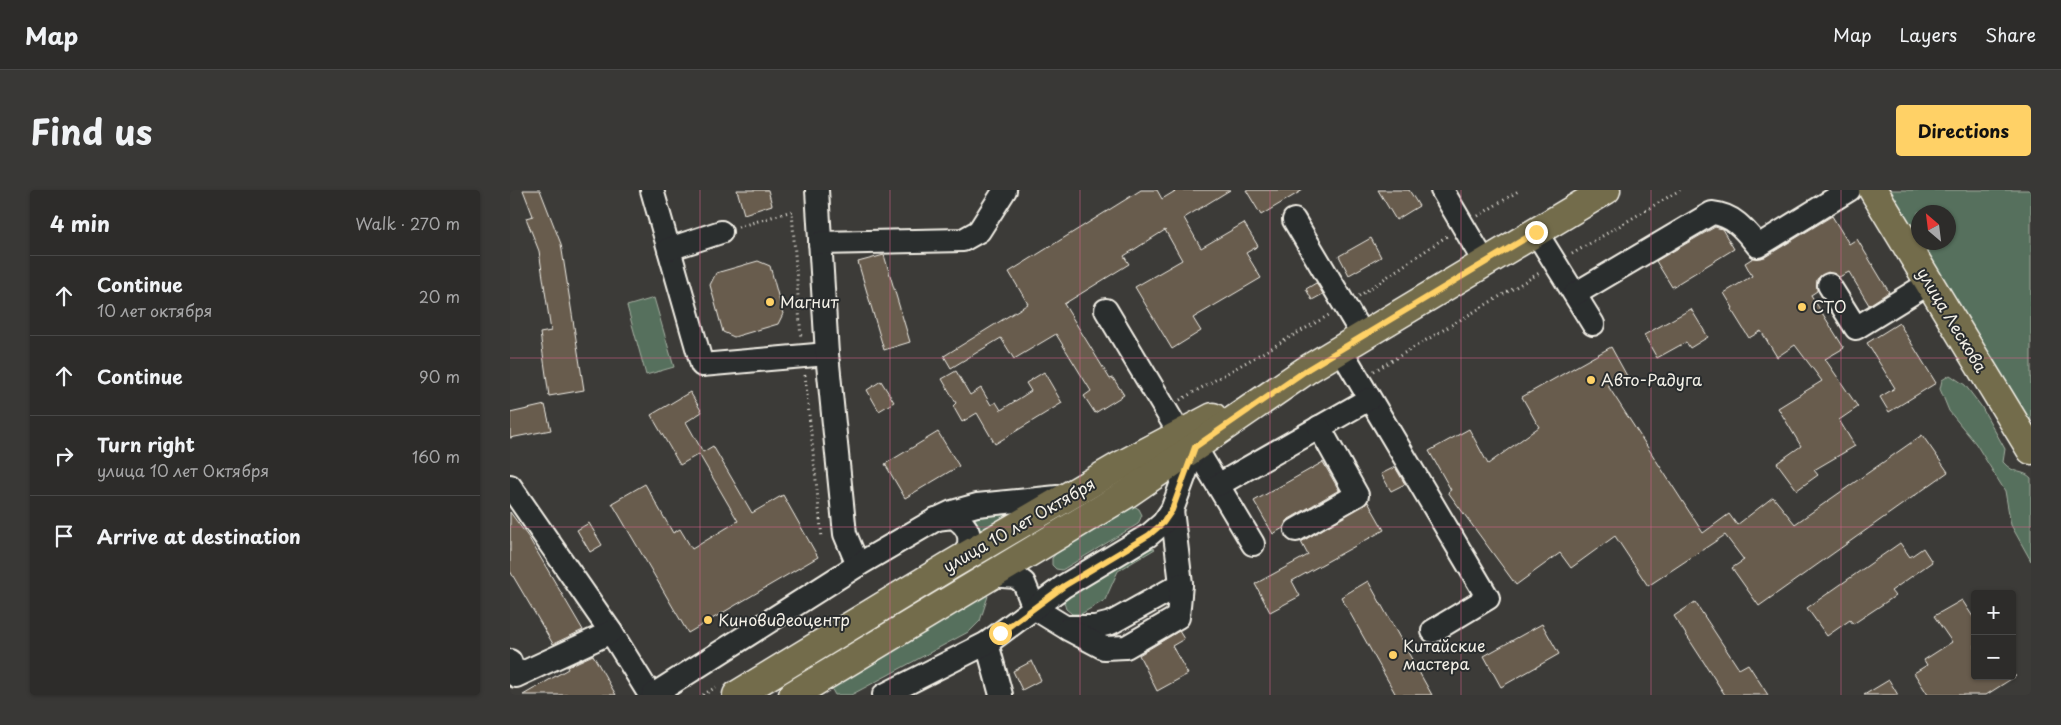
<!DOCTYPE html>
<meta charset="utf-8">
<style>
body{margin:0;font-family:"Playpen Sans",sans-serif;background:#393836;color:#f1f3f6}
.controls{position:absolute;right:15px;bottom:15px;display:grid;overflow:hidden;border-radius:5px;box-shadow:0 1px 4px #0004}
.controls button{width:45px;height:45px;display:grid;place-items:center;padding:0;border:0;border-bottom:1px solid #484847;background:#2d2c2a;color:#f1f3f6;font:25px sans-serif}
.compass{position:absolute;left:1401px;top:15px;width:45px;height:45px;border-radius:50%;background:#2d2c2a;box-shadow:0 1px 4px #0004;rotate:332deg}
.stop{position:absolute;width:15px;height:15px;margin:-11px;border:4px solid #ffd166;border-radius:50%;background:#fff}
.stop.end{background:#ffd166;border-color:#fff;box-shadow:0 1px 5px #0008}
.list{margin:0;padding:0;list-style:none}
h2{display:flex;justify-content:space-between;align-items:center;height:65px;margin:0;padding:0 20px;font-size:21px}
h2 small{font-size:16px;font-weight:400;color:#a7a7a8}
.list li{display:grid;grid-template-columns:32px 1fr auto;gap:15px;align-items:center;box-sizing:border-box;height:80px;padding:0 20px;border-top:1px solid #484847}
.list b{display:block;font-size:19px;white-space:nowrap}
.list p{margin:0;font-size:16px;white-space:nowrap;color:#a7a7a8}
.list em{font-size:16px;font-style:normal;color:#a7a7a8}
.icon{flex:none;width:28px;height:28px;fill:none;stroke:currentColor;stroke-width:2;stroke-linecap:round;stroke-linejoin:round}
.map{position:relative;flex:none;width:1521px;height:505px;overflow:hidden;border-radius:5px}
header{display:flex;align-items:center;gap:30px;box-sizing:border-box;height:70px;padding:0 25px;background:#2d2c2a;border-bottom:1px solid #484847}
header strong{font-size:24px}
nav{display:flex;gap:28px;margin-inline-start:auto;font-size:18px}
.intro{display:flex;align-items:center;justify-content:space-between;box-sizing:border-box;height:120px;padding:0 30px}
h1{margin:0;font-size:35px}
.button{padding:12px 22px;border-radius:5px;background:#ffd166;color:#111;font-size:18px;font-weight:700}
main{display:flex;gap:30px;padding:0 30px}
aside{flex:1;background:#2d2c2a;border-radius:5px;box-shadow:0 1px 4px #0004}
.map>svg:first-child{display:block}
</style>
<header>
<strong>Map</strong>
<nav><a>Map</a><a>Layers</a><a>Share</a></nav>
</header>
<div class="intro"><h1>Find us</h1><a class="button">Directions</a></div>
<main>
<aside>
<h2>4 min<small>Walk · 270 m</small></h2>
<ul class="list">
<li><svg class="icon" aria-label="ahead" viewBox="0 0 24 24"><path d="M12 20V5M6 11l6-6 6 6"/></svg><div><b>Continue</b><p>10 лет октября</p></div><em>20 m</em></li>
<li><svg class="icon" aria-label="ahead" viewBox="0 0 24 24"><path d="M12 20V5M6 11l6-6 6 6"/></svg><div><b>Continue</b></div><em>90 m</em></li>
<li><svg class="icon" aria-label="right" viewBox="0 0 24 24"><path d="M7 20v-9h11M14 6l5 5-5 5"/></svg><div><b>Turn right</b><p>улица 10 лет Октября</p></div><em>160 m</em></li>
<li><svg class="icon" aria-label="arrive" viewBox="0 0 24 24"><path d="M6 21V4h12l-3 4 3 4H6"/></svg><div><b>Arrive at destination</b></div></li>
</ul>
</aside>
<div class="map">
<svg width="1521" height="505" viewBox="0 0 1521 505">
<rect width="100%" height="100%" fill="#3c3b38"/>
<filter id="ink" filterUnits="userSpaceOnUse"><feTurbulence type="fractalNoise" baseFrequency=".02" numOctaves="2"/><feDisplacementMap in="SourceGraphic" scale="10" xChannelSelector="R" yChannelSelector="G"/><feConvolveMatrix kernelMatrix="1 2 1 2 8 2 1 2 1" color-interpolation-filters="sRGB"/></filter>
<g filter="url(#ink)">
<g fill="#56705d" stroke="#a5b0a2" fill-rule="evenodd">
<path d="M 1371,0 L 1521,0 L 1521,246 ZM 1408,22 L 1438,22 L 1438,52 L 1408,52 Z"/>
<polygon points="144,108 164,177 136,185 117,116"/>
<path d="M 1440,185 L 1455,195 L 1471,216 L 1495,259 L 1493,272 C 1504,285 1514,280 1521,288 L 1521,371 L 1501,335 L 1495,301 L 1466,254 L 1439,221 L 1430,199 L 1432,190 Z"/>
<polygon points="622,315 629,319 632,325 628,334 552,380 546,379 542,375 542,368 554,355"/>
<polygon points="510,320 470,343 457,332 462,326 498,323"/>
<polygon points="638,357 645,359 608,381 595,410 571,424 562,424 556,419 553,409"/>
<polygon points="472,404 478,406 470,431 460,441 341,505 325,505 320,496"/>
</g>
<g fill="#675b4e" stroke="#f4f1e8">
<polygon points="13,0 30,0 51,54 74,200 39,206 30,143 41,141 29,61 16,28 23,26"/>
<polygon points="227,0 258,0 262,15 234,24"/>
<polygon points="631,0 647,0 652,9 667,0 720,0 674,28 691,58 734,33 748,56 736,63 751,88 683,128 691,141 662,159 625,97 672,70 655,40 614,66 619,74 554,114 600,189 603,188 614,205 585,223 574,206 581,201 546,144 504,169 491,148 441,178 434,166 518,114 499,82"/>
<polygon points="736,0 793,0 751,25"/>
<polygon points="868,0 899,0 909,16 886,30"/>
<polygon points="1322,26 1339,54 1347,49 1379,102 1359,115 1339,82 1329,87 1318,82 1307,89 1307,101 1301,105 1334,158 1315,169 1348,217 1329,230 1345,256 1304,280 1308,285 1287,300 1267,273 1291,256 1268,218 1312,191 1285,155 1267,167 1251,141 1239,148 1221,119 1223,118 1214,103 1242,86 1235,73 1243,68 1255,67"/>
<polygon points="1205,37 1212,39 1224,59 1162,97 1146,71"/>
<polygon points="861,48 871,67 839,85 829,66"/>
<polygon points="374,65 400,152 374,160 348,72"/>
<polygon points="248,71 260,76 273,124 268,134 224,147 213,142 200,95 206,83"/>
<polygon points="806,93 813,104 802,110 796,99"/>
<polygon points="1181,119 1198,147 1180,158 1176,152 1147,168 1134,145"/>
<polygon points="1389,133 1426,193 1379,222 1370,207 1385,198 1357,153"/>
<polygon points="1101,157 1117,186 1098,196 1193,343 1219,324 1227,335 1263,307 1285,334 1412,245 1438,282 1249,416 1222,378 1234,370 1215,345 1138,396 1105,346 1061,378 1050,363 1006,395 938,302 941,300 919,261 959,239 978,274 1029,237 1012,207"/>
<polygon points="446,181 460,205 471,198 481,215 486,212 491,220 521,201 516,193 534,182 552,213 485,254 467,223 452,232 443,216 446,213 432,189"/>
<polygon points="371,191 384,212 369,221 357,200"/>
<polygon points="180,202 192,222 176,232 193,262 203,256 242,323 273,305 308,367 178,443 102,313 135,294 163,343 170,339 182,359 228,331 189,264 170,275 141,225"/>
<polygon points="35,215 41,240 0,248 0,223"/>
<polygon points="428,242 449,276 395,308 375,274"/>
<polygon points="813,272 829,300 779,329 773,338 763,344 744,311"/>
<polygon points="885,277 895,294 881,301 871,284"/>
<polygon points="858,312 874,340 782,391 790,406 760,422 745,394 798,365 791,352"/>
<polygon points="0,322 19,348 73,440 43,454 0,381"/>
<polygon points="79,333 92,355 80,362 67,340"/>
<polygon points="1390,353 1400,367 1413,358 1422,372 1381,401 1385,406 1343,434 1340,430 1317,446 1297,418"/>
<polygon points="858,391 922,505 886,505 831,407"/>
<polygon points="1452,410 1465,430 1465,486 1506,486 1476,505 1418,505 1404,483 1417,475 1414,470 1442,452 1424,426"/>
<polygon points="1185,412 1229,479 1238,474 1258,505 1215,505 1164,426"/>
<polygon points="1032,434 1049,464 991,497 974,466"/>
<polygon points="669,441 674,449 662,456 678,484 647,501 629,465"/>
<polygon points="83,465 106,505 13,505 58,479 57,477"/>
<polygon points="522,471 531,490 512,500 503,481"/>
<polygon points="1379,490 1388,505 1354,505"/>
</g>
<g fill="none" stroke-linecap="round" stroke-linejoin="round">
<g stroke="#f4f1e8" stroke-width="26">
<g id="minor">
<polyline points="142,0 192,175 317,164"/>
<polyline points="307,0 317,164 335,344 348,375"/>
<polyline points="932,0 975,73"/>
<polyline points="784,30 853,146"/>
<polyline points="1026,42 1083,134"/>
<polyline points="310,53 453,50 469,41 495,0"/>
<polyline points="159,59 211,42"/>
<polyline points="1319,95 1346,138 1419,93"/>
<path d="M 1065,104 L 1202,23 C 1224,25 1235,40 1248,56 L 1339,0"/>
<polyline points="596,120 670,244"/>
<polyline points="831,160 978,408 923,441"/>
<polyline points="685,257 743,354"/>
<polyline points="708,295 859,209"/>
<polyline points="0,296 101,442 140,505"/>
<path d="M 426,329 L 443,327 C 462,337 465,356 449,370"/>
<polyline points="786,340 847,305 809,237"/>
<polyline points="480,385 506,387 514,393 524,418 555,437 585,437 601,433 671,394 662,320"/>
<polyline points="558,439 594,458 616,457 668,427 671,394"/>
<polyline points="477,453 491,505"/>
<polyline points="0,471 6,486 101,442"/>
<polyline points="143,505 348,375 425,330 442,322 467,315 557,306"/>
<polyline points="374,505 477,453 554,396 639,345 653,333 662,320 685,257"/>
</g>
</g>
<g stroke="#f4f1e8" stroke-width="31">
<g id="major">
<polyline points="1363,0 1521,260"/>
<polyline points="227,505 439,376 608,277 703,227"/>
<polyline points="283,505 618,303 798,179 1096,0"/>
</g>
</g>
<g stroke="#f4f1e8" stroke-width="3" stroke-dasharray="1 4" stroke-linecap="butt">
<polyline points="968,26 1010,0"/>
<polyline points="228,37 282,21 291,149"/>
<polyline points="1062,64 1170,0"/>
<polyline points="849,106 937,46"/>
<polyline points="864,181 1031,82"/>
<polyline points="295,185 312,348"/>
<polyline points="670,210 819,125"/>
<polyline points="193,505 206,497"/>
</g>
<use href="#minor" stroke="#2a2d2e" stroke-width="22"/>
<use href="#major" stroke="#736c4b" stroke-width="28"/>
</g>
</g>
<g fill="none" stroke-linecap="round" stroke-linejoin="round" filter="url(#ink)">
<polyline stroke="#ffd166" stroke-width="6" points="490,443 554,396 639,345 653,333 662,320 685,257 798,179 1026,42"/>
</g>
<path fill="none" stroke="#d4648c" stroke-width="1" stroke-opacity="0.55" d="M 190,0 L 190,505M 380,0 L 380,505M 570,0 L 570,505M 760,0 L 760,505M 951,0 L 951,505M 1141,0 L 1141,505M 1331,0 L 1331,505M 0,168 L 1521,168M 0,337 L 1521,337"/>
<g fill="#ffd166" stroke="#2a2d2e" stroke-width="2">
<circle cx="260" cy="112" r="5"/>
<circle cx="1292" cy="117" r="5"/>
<circle cx="1081" cy="190" r="5"/>
<circle cx="198" cy="430" r="5"/>
<circle cx="883" cy="465" r="5"/>
</g>
<g text-anchor="middle" stroke-width="4" stroke-linejoin="round" paint-order="stroke">
<g font-size="16" fill="#f4f1e8" stroke="#2a2d2e" text-anchor="start">
<text x="270" y="118">Магнит</text>
<text x="1302" y="123">СТО</text>
<text x="1091" y="196">Авто-Радуга</text>
<text x="208" y="436">Киновидеоцентр</text>
<text x="893" y="462">Китайские<tspan x="893" dy="18">мастера</tspan></text>
</g>
<g font-size="16" fill="#f4f1e8" stroke="#2a2d2e">
<text transform="translate(1442 130) rotate(59)" y="6">улица Лескова</text>
<text transform="translate(509 335) rotate(-30)" y="6">улица 10 лет Октября</text>
</g>
</g>
</svg>
<div class="controls">
<button>+</button>
<button>−</button>
</div>
<svg class="compass" viewBox="-18 -18 36 36"><path d="M0-13l5 13h-10z" fill="#e53935"/><path d="M0 13l5-13h-10z" fill="#a7a7a8"/></svg>
<div class="stop" style="left:490px;top:443px"></div>
<div class="stop end" style="left:1026px;top:42px"></div>
</div>
</main>
